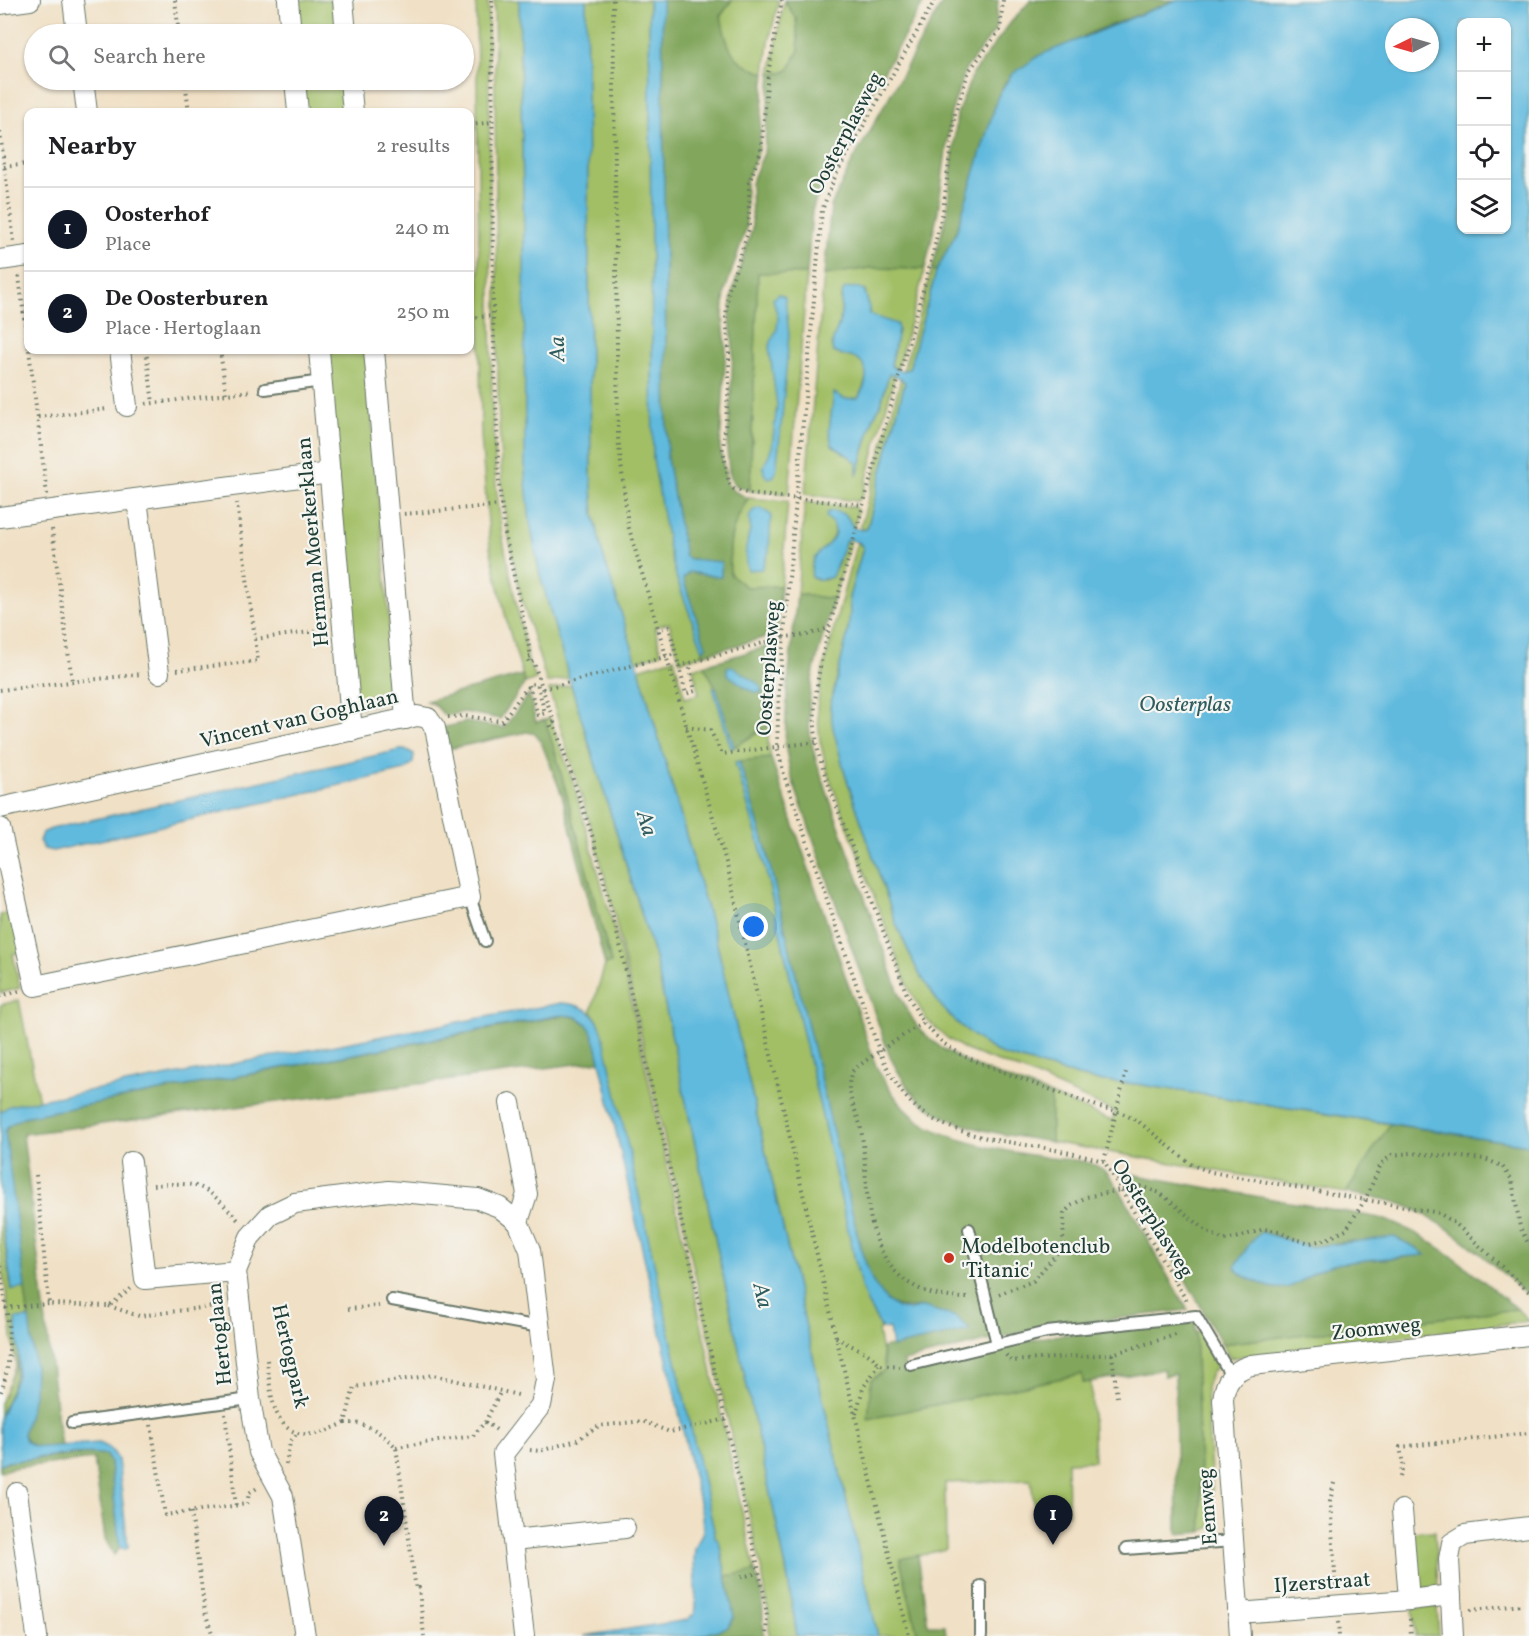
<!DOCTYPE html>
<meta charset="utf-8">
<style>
body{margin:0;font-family:Vollkorn,serif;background:#f6f6f6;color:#202124}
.controls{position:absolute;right:18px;top:18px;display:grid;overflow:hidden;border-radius:12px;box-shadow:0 2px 4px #0004}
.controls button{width:54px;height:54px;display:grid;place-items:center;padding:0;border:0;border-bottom:2px solid #e0e0e0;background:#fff;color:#202124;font:30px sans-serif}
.compass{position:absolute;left:1385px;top:18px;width:54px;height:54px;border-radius:50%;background:#fff;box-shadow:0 2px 4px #0004;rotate:265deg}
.you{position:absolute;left:754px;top:927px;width:21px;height:21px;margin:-15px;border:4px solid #fff;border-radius:50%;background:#1a73e8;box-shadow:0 0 0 9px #1a73e833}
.badge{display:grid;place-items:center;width:39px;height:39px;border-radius:50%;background:#111827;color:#fff;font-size:20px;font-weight:700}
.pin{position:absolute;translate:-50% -50px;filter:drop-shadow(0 2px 3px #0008)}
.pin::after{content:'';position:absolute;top:32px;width:21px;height:18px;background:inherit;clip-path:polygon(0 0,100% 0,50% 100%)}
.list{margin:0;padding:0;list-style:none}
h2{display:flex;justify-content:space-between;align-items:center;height:78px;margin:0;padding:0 24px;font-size:26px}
h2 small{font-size:20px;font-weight:400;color:#757577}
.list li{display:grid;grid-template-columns:39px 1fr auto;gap:18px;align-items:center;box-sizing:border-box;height:84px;padding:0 24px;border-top:2px solid #e0e0e0}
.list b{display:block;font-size:22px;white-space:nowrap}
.list p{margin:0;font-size:20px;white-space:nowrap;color:#757577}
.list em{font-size:20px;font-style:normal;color:#757577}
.icon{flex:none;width:33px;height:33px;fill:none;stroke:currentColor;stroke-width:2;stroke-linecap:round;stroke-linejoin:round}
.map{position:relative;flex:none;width:1529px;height:1636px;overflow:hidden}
.search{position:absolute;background:#fff;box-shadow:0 2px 4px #0004;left:24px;top:24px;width:450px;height:66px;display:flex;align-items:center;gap:15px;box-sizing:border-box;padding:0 21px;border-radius:33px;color:#757577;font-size:22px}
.panel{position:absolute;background:#fff;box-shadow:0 2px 4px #0004;left:24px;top:108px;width:450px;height:246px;border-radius:12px}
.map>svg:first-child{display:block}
</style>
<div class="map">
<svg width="1529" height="1636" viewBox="0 0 1529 1636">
<rect width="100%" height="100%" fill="#f6f6f2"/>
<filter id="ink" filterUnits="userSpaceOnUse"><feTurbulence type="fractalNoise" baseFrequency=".0167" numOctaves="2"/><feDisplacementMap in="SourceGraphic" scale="12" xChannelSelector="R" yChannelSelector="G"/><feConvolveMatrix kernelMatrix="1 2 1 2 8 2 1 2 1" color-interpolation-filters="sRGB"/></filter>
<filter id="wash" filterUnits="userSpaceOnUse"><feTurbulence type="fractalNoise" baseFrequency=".008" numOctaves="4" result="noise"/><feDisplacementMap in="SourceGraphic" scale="24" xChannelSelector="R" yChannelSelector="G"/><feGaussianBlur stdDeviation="1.35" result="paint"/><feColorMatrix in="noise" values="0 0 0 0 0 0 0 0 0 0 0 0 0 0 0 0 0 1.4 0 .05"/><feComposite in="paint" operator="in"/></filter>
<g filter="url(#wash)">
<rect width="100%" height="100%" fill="#f0e0c5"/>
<g fill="#a2bf66" stroke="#607e4d" stroke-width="1.5">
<polygon points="295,0 335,0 338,34 298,34"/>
<polygon points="476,0 488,0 492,401 496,484 502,535 529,665 536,679 525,683 507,623 490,548 481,437"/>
<polygon points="494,0 519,0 524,236 539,571 569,678 547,683 521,597 508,534 502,485 498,401"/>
<polygon points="586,0 649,0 653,459 677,579 703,650 702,655 680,661 669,623 655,627 661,653 636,661 602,552 594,514 591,474"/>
<path d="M 732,0 L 779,0 L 769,42 L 765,73 C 733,65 726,47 721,16 Z"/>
<polygon points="784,1 796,18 799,50 789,70 782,73 771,73"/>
<polygon points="302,80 342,80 345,112 305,112"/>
<path d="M 870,268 L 925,269 L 897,369 L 891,365 L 898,330 L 870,315 L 865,290 L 841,296 C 841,304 842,314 840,322 C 837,333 830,340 833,352 C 842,356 853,355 861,361 C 873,369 863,389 858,398 L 845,399 L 834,394 L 832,445 L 849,456 L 857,463 L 858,473 L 874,416 L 880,407 L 889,374 L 895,375 L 862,497 L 857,501 L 805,494 L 824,275 Z"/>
<polygon points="932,269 936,272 909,369 903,371"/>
<polygon points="758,273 807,274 789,494 750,491"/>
<polygon points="326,350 366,350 395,691 395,700 360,708 357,705"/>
<polygon points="901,378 905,382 867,529 860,529"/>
<path d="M 748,498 L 788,501 L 781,586 L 746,587 L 730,574 C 728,540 731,527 748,498 Z"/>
<path d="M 805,502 L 854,507 L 858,511 L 854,528 L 851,526 L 833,522 C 837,540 829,541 821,553 C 817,560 815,570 812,578 L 825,580 L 837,566 L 846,540 L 851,539 L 834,599 L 797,594 Z"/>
<polygon points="857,541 863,548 849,597 850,611 848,632 830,707 845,774 896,924 918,972 956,1022 984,1044 1000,1054 1092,1080 1136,1084 1390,1124 1346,1193 1051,1142 1051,1095 1112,1121 1115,1112 1025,1072 966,1050 947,1038 926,1019 909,989 828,774 820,741 817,708 823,670"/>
<polygon points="674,658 685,698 699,694 693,668 704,665 716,688 714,689 731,748 769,726 768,744 771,758 735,762 761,850 861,1286 868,1305 882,1329 878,1331 885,1370 871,1380 1083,1374 1083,1383 1091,1382 1094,1461 1067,1462 1068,1514 1035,1514 1031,1480 945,1483 946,1549 900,1560 918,1636 878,1636 717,944 639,669"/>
<polygon points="571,685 655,958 786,1568 797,1636 769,1636 769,1616 762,1572 610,896 594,837 549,690"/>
<polygon points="550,718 573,782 620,950 755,1571 726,1576 719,1541 716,1540 598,1021 591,1011 605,965 611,962 557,758 545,720"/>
<polygon points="16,912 25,951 13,954 20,988 0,993 0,915"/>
<polygon points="19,1000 39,1101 18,1104 0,1112 0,1005"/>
<path d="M 0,1205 L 11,1289 L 25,1288 L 29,1318 L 15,1319 C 22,1364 17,1376 0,1417 L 0,1404 L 16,1365 L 0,1249 Z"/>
<polygon points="1517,1309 1529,1321 1230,1358 1222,1344"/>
<polygon points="1200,1331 1218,1364 1210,1375 1206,1388 1214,1525 1202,1532 1195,1333"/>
<polygon points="1435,1531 1438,1588 1423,1588 1415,1586 1411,1532"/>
<polygon points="1437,1607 1439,1636 1415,1636 1413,1608"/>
</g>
<g fill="#81a65b" stroke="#507248" stroke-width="1.5" fill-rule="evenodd">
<path d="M 662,0 L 732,0 L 721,15 C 726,47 732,64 765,73 L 759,150 L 746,181 L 746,229 L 725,291 L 723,317 L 726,349 L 720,448 L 727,484 L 734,491 L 748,498 C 731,527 728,540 730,574 L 746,587 L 781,586 L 778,628 L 776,633 L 770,636 L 702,655 L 703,650 L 706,647 L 683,579 L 689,572 L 721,577 L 721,563 L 690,559 L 685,557 L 667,459 Z"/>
<polygon points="784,0 925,0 826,172 812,211 807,274 758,273 750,491 737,486 732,481 729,471 727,450 730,412 733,349 730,317 732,293 752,229 751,183 764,153 771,73 782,73 789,70 799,50 796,18"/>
<polygon points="944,0 998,0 996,29 965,70 951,113 938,211 925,269 870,268 824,275 831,206 851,164"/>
<polygon points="1031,0 1176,0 1088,34 1006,81 998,96 956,233 936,272 932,269 947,212 957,114 973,73 1011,22"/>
<path d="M 797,594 L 834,599 C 821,645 801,696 812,744 C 814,755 818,765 821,775 L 900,996 C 906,1006 911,1019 919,1028 C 949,1063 1008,1078 1051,1095 L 1051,1142 C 1009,1135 962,1131 926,1106 C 910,1094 899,1074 890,1057 L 791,776 L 785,745 L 787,691 Z"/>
<polygon points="769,646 774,647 776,650 769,726 734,747 716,688 704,665"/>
<polygon points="522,675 525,683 500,719 464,712 445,716 434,704 426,701"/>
<polygon points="529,694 536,722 545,720 557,758 611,963 605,965 562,795 541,742 536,734 527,732 448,749 442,728 466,722 504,728"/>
<path d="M 771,758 L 876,1066 C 887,1086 899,1106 918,1120 C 951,1143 1010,1152 1050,1158 C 1069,1160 1090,1158 1106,1172 C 1117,1182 1128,1205 1136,1218 C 1153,1249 1169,1280 1188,1310 L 1044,1327 L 904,1361 L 905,1370 L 1050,1336 L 1195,1322 L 1202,1532 L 1177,1534 L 1175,1374 L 1164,1376 L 1163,1369 L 1083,1383 L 1082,1374 L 868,1419 L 871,1380 L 885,1370 L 882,1348 L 939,1336 L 924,1307 C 880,1314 873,1286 861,1250 L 766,849 L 739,761 Z"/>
<path d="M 566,1015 C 595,1020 594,1036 600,1061 L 23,1134 L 61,1447 C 46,1447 28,1451 23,1434 L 35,1367 L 5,1136 C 5,1125 14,1121 23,1117 Z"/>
<path d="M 1390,1124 L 1529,1145 L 1529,1296 C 1489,1262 1450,1222 1401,1204 C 1383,1198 1364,1196 1346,1193 Z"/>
<path d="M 1125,1173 L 1380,1218 C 1433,1235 1475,1274 1517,1309 L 1222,1344 ZM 1273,1235 L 1298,1245 L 1310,1247 L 1353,1241 L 1424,1254 C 1395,1260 1365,1259 1337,1264 C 1302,1269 1298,1302 1257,1282 C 1249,1279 1239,1275 1235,1267 L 1250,1243 Z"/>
<polygon points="99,1453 106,1455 110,1462 120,1548 114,1555 105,1539 94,1459 12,1468 0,1472 0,1465 5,1462"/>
<polygon points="918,1555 928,1625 945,1625 946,1636 918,1636 900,1559"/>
<polygon points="755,1571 762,1594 764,1636 699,1636 728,1627 734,1617 726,1576"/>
</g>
<g fill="#60bade" stroke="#407c89" stroke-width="1.5" fill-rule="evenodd">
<polygon points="519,0 586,0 591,474 594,514 602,552 639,669 717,944 878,1636 797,1636 786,1568 655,958 569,678 539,571 530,523 525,472 524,236"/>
<polygon points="649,0 662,0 667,459 685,557 690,559 721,562 721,577 689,572 683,579 706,647 703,650 677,579 669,549 653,459"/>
<path d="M 1176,0 L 1529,0 L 1529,1145 L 1136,1084 L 1093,1080 L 1000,1054 L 984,1044 L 956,1022 L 941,1006 L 918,972 L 896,924 L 845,774 L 833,728 L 830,707 L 848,632 L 850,611 L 849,597 L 863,548 L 860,543 L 849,539 L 846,540 L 832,577 C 825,580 820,580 812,578 C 811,572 811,565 814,559 C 821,547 849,535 826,517 L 827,513 L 831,511 C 844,512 849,516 853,528 L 863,530 L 867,529 L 905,382 L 895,375 L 889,374 L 880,407 L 874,416 L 857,476 L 857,463 L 849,456 L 832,445 L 829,430 L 834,393 L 845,399 L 858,398 C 863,389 866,384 866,375 C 865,354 848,359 833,352 C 830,341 836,334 839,324 C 843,313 839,300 844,289 C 869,283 866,294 870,315 L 897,324 L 898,330 L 891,365 C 895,371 903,371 909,369 L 936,272 L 956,233 L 998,96 L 1011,75 L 1040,55 ZM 1462,22 L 1506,22 L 1506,230 L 1462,230 ZM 1394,27 L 1430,27 L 1430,63 L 1394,63 Z"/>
<polygon points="779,294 785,297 789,335 782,418 776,472 773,477 768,478 764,474 763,468 772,447 777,405 769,347 777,328 778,318 773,299"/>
<path d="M 757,508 L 763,509 L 771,515 L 769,551 L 762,569 L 748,570 C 743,558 747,542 750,530 C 751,525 748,520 750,515 C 752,510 753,511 757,508 Z"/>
<polygon points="732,666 760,685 762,693 751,691 727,674 727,667"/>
<polygon points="713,688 716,688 734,747 731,748"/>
<polygon points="400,750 407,750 414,754 413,763 405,770 53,851 44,849 39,841 42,833 51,829"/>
<polygon points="739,761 766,849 861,1250 872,1281 887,1301 898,1308 909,1310 924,1307 956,1317 970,1330 892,1347 889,1328 882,1329 868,1305 861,1286 761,850 735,762"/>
<path d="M 561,1003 C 581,1004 595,1011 602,1030 L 716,1539 L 719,1541 L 734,1617 L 728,1627 L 699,1636 L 584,1636 L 687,1620 L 694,1614 L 696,1608 L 694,1559 L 695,1549 L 703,1531 L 702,1515 L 600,1061 C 593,1032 590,1011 555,1016 L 23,1117 L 9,1125 L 5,1131 L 25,1288 L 12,1290 L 0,1205 L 0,1112 L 9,1106 L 18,1104 Z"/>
<path d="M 1261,1232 L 1310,1247 L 1394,1237 L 1417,1248 L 1425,1255 C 1396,1258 1366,1259 1337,1264 C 1302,1269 1298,1302 1257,1282 C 1249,1279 1239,1275 1235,1267 L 1250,1243 Z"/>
<path d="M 29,1318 L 35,1367 L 34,1396 L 23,1434 L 25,1441 L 33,1446 L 42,1447 L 99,1443 C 109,1447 114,1451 118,1460 L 128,1547 L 126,1549 L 120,1548 L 110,1462 L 106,1455 C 88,1449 28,1460 5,1462 L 0,1465 L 0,1417 L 16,1379 L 19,1362 L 15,1319 Z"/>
</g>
</g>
<g filter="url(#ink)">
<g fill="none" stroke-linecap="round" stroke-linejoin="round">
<g stroke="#687667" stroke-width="14">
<g id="lane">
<polyline points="265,389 322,381"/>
<polyline points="470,897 485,941"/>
<polyline points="969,1229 997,1344"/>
<polyline points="392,1300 540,1327"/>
<polyline points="911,1365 1047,1332 1196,1316 1231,1375"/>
<polyline points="72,1423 250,1399"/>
<polyline points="1126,1549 1233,1541"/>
<polyline points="981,1586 981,1636"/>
</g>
</g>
<g stroke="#687667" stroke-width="22">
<g id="street">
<polyline points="73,0 77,34"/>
<polyline points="288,0 291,34"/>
<polyline points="343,0 346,34"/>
<polyline points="0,4 30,0"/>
<polyline points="83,80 87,112"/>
<polyline points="295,80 298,112"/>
<polyline points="350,80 353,112"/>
<polyline points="0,260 28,256"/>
<polyline points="120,350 127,406"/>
<polyline points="319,350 352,731"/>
<polyline points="374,350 406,719"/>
<polyline points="137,499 159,673"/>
<polyline points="0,517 330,473"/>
<polyline points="0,808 417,716 428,718 435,728 470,897 35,986 0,828"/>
<polyline points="510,1103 527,1194 518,1222 530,1250 546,1380 541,1405 503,1454 524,1636"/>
<polyline points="131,1162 145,1279 236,1271"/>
<polyline points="17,1493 37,1636"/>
<polyline points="1402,1510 1409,1600 1451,1595"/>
<polyline points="514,1540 625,1528"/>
<polyline points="1238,1613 1409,1600"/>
<polyline points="305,1636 283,1496 259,1452 250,1399 236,1271 250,1237 270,1215 295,1203 389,1191 478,1199 499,1207 518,1222"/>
<path d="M 1240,1636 L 1223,1400 C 1225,1381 1232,1371 1251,1365 L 1529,1335"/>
<polyline points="1453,1636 1449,1559 1452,1543 1465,1535 1529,1527"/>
</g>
</g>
<g stroke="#687667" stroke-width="4" stroke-dasharray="1.5 4.5" stroke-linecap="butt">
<polyline points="175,0 179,34"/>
<polyline points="492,0 493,316 499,485 505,534 531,656 527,658 529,663 533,661 554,722 550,724 551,727 555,727 593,838 621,949 764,1594 767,1616 766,1636"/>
<polyline points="613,0 618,437 628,525 728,869 836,1337 909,1636"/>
<polyline points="782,0 768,73 761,151 749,183 749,229 728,292 726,318 729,349 729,386 723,449 729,483 734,489 749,494 863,505"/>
<path d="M 935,0 L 836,174 L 822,210 L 779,690 L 777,747 L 785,778 L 880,1053 C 891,1075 901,1097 922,1112 C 959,1138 1007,1141 1050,1149 C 1068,1152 1086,1157 1104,1161 L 1188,1303"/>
<path d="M 1003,0 L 1000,30 L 969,71 L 955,113 L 943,211 L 929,269 L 829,628 C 820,665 810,705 817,743 C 818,754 822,765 825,775 L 906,992 L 923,1023 L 943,1043 L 963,1056 L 1029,1082 L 1103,1108 L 1117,1111 L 1138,1121 L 1192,1165 L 1211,1172 L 1439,1213 L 1456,1224 L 1529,1292"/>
<polyline points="185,80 189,112"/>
<polyline points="470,125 492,122"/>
<polyline points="0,132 14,242"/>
<polyline points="4,167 28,164"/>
<polyline points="19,276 28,348"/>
<polyline points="470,318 493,316"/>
<polyline points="29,350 47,495"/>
<polyline points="146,350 153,403"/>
<polyline points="220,350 226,394"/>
<polyline points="146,404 251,391"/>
<polyline points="38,417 108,409"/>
<polyline points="404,514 501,505"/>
<polyline points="52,529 72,681"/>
<polyline points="659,632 659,629 669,627 686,694 695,691 689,663"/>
<polyline points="255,639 326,630"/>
<polyline points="679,666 785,637 807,635 829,628"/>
<polyline points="177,670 258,661 237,503"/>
<polyline points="529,685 538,715 545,713 537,683"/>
<polyline points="543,689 676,654"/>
<polyline points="0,690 142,674"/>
<polyline points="448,717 464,716 502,721 529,685 537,683"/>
<polyline points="686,727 710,730 722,754 816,742"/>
<polyline points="0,996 20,991"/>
<path d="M 923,1023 C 913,1029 854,1067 852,1072 C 843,1093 857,1109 861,1129 C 865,1153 865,1177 868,1202 C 876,1265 905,1299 971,1298"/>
<polyline points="1104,1161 1127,1068"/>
<polyline points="36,1175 49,1304 109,1306 132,1288"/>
<path d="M 153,1185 C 203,1181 206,1186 239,1221"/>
<path d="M 0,1266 C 6,1309 17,1353 0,1394"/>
<polyline points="999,1294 1033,1281 1063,1246 1064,1213 1071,1206 1086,1197 1140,1186 1160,1193 1208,1232 1224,1240 1240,1237 1264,1229 1279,1231 1291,1238 1310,1243 1327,1239 1346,1230 1366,1198 1381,1164 1392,1155 1411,1153 1485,1159 1502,1166 1512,1180 1520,1227 1529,1245"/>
<polyline points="109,1306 139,1316 223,1305"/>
<polyline points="5,1308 49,1304"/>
<polyline points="348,1309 379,1306"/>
<path d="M 836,1337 C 851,1348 868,1349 879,1365 L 900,1367"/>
<polyline points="1112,1354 1117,1397"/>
<polyline points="1006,1355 1011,1361 1112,1354 1179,1334"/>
<path d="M 267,1360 C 271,1390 270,1438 313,1434 C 324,1433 335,1427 345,1423 L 354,1387 L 433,1375 L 518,1395"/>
<polyline points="225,1414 236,1506"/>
<polyline points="856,1414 863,1388 879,1365"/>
<polyline points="485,1422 498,1431"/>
<path d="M 345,1423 C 368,1422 380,1432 396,1447 L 416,1589 L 419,1588 L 424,1636"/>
<polyline points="151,1425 165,1515 247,1504 249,1493 259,1487"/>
<polyline points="396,1447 473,1436 485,1422 501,1391"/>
<polyline points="530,1450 540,1451 577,1440 599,1426 642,1421 670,1432 727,1419"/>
<polyline points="286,1464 290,1442 297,1433"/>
<polyline points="1400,1477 1403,1465 1400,1447 1529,1433"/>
<polyline points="1334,1483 1330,1502 1336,1587"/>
<polyline points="191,1512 205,1612 213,1636"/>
<polyline points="741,1577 759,1573"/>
<polyline points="1470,1610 1523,1605"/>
<polyline points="1410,1619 1411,1636"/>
<polyline points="1338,1622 1339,1636"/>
</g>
<use href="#lane" stroke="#fff" stroke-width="10"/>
<use href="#street" stroke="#fff" stroke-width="20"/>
</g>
</g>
<circle fill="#c8321e" stroke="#f6f6f2" stroke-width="2" cx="949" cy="1258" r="6"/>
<g text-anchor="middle" stroke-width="4.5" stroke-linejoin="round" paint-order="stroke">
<g font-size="21" fill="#1f3d34" stroke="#f6f6f2">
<text transform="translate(845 133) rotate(-62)" y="7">Oosterplasweg</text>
<text transform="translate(312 542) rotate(-95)" y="7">Herman Moerkerklaan</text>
<text transform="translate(768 668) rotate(-86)" y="7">Oosterplasweg</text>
<text transform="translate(299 718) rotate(-13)" y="7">Vincent van Goghlaan</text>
<text transform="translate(1153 1218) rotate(58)" y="7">Oosterplasweg</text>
<text transform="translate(1376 1328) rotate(-6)" y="7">Zoomweg</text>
<text transform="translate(219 1334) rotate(-96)" y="7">Hertoglaan</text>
<text transform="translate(291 1356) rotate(77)" y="7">Hertogpark</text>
<text transform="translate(1207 1507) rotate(-94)" y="7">Eemweg</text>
<text transform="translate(1322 1582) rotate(-4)" y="7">IJzerstraat</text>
</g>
<g font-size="21" fill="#1f3d34" stroke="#f6f6f2" text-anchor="start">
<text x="961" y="1253">Modelbotenclub<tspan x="961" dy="24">'Titanic'</tspan></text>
</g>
<g font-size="22" font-style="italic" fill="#2f5c5e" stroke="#f6f6f2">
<text transform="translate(556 349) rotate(-91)" y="8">Aa</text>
<text x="1185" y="711">Oosterplas</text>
<text transform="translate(648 823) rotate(74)" y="8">Aa</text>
<text transform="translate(764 1295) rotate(77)" y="8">Aa</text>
</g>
</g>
</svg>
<div class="controls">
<button>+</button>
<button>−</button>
<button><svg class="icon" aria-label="locate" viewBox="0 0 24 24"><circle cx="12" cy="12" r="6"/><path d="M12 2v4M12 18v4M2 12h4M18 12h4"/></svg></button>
<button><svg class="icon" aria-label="layers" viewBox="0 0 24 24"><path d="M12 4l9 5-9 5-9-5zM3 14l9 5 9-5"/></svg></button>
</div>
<svg class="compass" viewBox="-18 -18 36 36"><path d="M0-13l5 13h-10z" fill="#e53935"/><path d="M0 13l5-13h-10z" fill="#757577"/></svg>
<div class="you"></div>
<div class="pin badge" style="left:1053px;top:1545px">1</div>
<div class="pin badge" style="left:384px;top:1546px">2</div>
<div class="search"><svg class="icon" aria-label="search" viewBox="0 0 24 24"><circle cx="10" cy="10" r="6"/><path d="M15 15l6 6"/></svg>Search here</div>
<section class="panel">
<h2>Nearby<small>2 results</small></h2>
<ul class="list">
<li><span class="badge">1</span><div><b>Oosterhof</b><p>Place</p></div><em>240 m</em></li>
<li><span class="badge">2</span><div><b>De Oosterburen</b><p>Place · Hertoglaan</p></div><em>250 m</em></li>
</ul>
</section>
</div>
